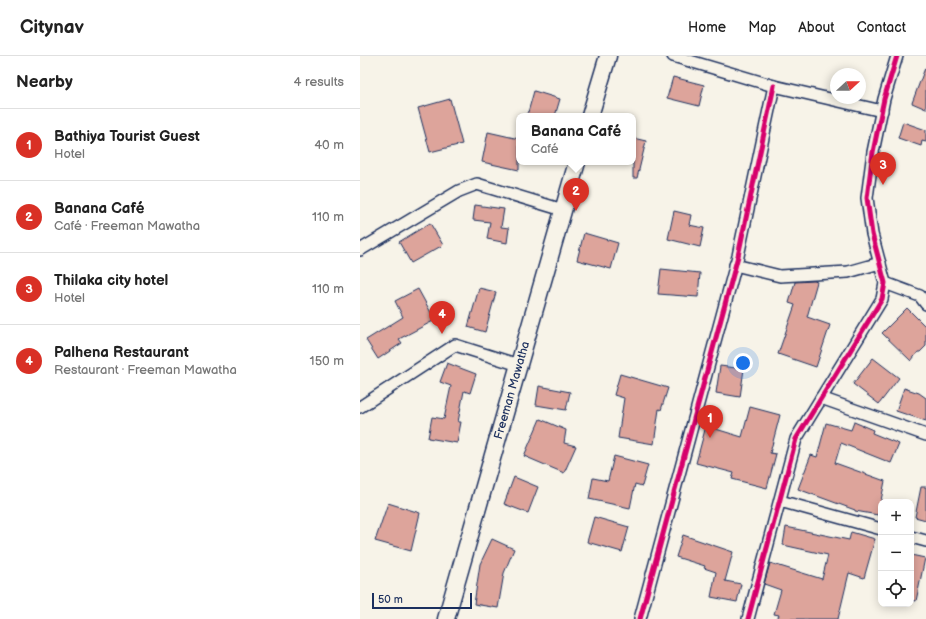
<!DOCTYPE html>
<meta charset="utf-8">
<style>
body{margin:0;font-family:"Balsamiq Sans",sans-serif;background:#f2f2f2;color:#222}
.controls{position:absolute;right:12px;bottom:12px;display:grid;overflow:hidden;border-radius:8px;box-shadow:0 2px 10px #0003}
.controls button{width:36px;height:36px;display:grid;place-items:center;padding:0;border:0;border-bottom:1px solid #e0e0e0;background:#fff;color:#222;font:20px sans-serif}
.compass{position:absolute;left:470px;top:12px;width:36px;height:36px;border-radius:50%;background:#fff;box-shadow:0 2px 10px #0003;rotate:69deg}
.scale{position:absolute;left:12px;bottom:10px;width:100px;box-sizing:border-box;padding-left:4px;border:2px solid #1b2f5e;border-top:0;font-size:11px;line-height:14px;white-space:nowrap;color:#1b2f5e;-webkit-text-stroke:3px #f7f3e8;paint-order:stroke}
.you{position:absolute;left:383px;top:307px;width:14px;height:14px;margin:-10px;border:3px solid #fff;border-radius:50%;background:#1a73e8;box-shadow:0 0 0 6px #1a73e833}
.badge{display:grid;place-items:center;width:26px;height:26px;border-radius:50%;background:#d93025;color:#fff;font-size:13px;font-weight:700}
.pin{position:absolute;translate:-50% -33px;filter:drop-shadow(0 1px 2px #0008)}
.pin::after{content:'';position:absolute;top:21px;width:14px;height:12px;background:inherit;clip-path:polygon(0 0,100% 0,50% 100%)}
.popup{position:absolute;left:156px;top:57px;width:120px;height:52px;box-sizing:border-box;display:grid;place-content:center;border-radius:8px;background:#fff;filter:drop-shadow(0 1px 3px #0005);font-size:13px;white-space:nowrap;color:#767676}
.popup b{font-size:15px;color:#222}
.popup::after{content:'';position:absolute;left:50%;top:100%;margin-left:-8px;border:8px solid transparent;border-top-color:#fff}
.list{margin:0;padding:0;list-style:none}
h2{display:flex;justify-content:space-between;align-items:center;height:52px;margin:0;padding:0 16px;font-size:17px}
h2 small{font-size:13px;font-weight:400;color:#767676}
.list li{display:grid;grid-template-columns:26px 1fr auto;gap:12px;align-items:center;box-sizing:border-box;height:72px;padding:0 16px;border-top:1px solid #e0e0e0}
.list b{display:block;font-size:15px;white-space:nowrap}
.list p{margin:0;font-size:13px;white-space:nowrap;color:#767676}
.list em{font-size:13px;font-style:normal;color:#767676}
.icon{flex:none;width:22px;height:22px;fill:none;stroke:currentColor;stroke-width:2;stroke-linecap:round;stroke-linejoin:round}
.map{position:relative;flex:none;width:566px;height:563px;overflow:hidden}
header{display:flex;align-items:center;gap:24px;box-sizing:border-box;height:56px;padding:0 20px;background:#fff;border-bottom:1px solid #e0e0e0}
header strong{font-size:19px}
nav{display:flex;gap:22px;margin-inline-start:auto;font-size:14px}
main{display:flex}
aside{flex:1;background:#fff}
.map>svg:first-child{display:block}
</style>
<header>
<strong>Citynav</strong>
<nav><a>Home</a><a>Map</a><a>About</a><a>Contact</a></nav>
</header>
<main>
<aside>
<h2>Nearby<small>4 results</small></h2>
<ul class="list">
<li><span class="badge">1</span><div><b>Bathiya Tourist Guest</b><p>Hotel</p></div><em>40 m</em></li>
<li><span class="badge">2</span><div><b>Banana Café</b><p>Café · Freeman Mawatha</p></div><em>110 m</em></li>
<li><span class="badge">3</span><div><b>Thilaka city hotel</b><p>Hotel</p></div><em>110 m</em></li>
<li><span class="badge">4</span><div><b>Palhena Restaurant</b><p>Restaurant · Freeman Mawatha</p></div><em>150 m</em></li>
</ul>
</aside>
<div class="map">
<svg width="566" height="563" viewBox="0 0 566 563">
<rect width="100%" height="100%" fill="#f7f3e8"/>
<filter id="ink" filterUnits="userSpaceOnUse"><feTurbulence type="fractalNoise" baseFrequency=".025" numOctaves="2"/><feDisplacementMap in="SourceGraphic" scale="8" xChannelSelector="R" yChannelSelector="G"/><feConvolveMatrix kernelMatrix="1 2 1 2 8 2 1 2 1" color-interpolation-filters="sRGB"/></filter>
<g filter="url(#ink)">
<g fill="#dda49b" stroke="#1b2f5e">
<polygon points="565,12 566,12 566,53 552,47"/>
<polygon points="313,21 344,29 339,50 307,42"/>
<polygon points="174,35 200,43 195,60 167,60"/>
<polygon points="90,43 102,88 70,96 58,52"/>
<polygon points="543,66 566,74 566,86 562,85 561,90 538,82"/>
<polygon points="128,76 159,83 159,114 122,106"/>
<polygon points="273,82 286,85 277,122 273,122"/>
<polygon points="115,149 144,153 141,171 149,172 147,187 127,183 130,166 113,164"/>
<polygon points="314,155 331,159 329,169 344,172 340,191 308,183"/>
<polygon points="70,167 83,189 51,207 39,186"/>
<polygon points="224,177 258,187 251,213 217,204"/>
<polygon points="301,213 340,217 338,241 298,238"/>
<polygon points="454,225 457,226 447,261 470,269 456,311 418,298 435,249 429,247 435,226"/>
<polygon points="119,232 136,236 125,276 108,271"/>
<polygon points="58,233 75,264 39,283 42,287 18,303 6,284 43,261 35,245"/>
<polygon points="547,252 566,271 566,290 560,296 558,296 551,305 522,277"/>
<polygon points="513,302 539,322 519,348 493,328"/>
<polygon points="87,307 116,318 110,337 104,335 98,366 101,366 97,387 68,382 72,361 84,363 91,330 80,326"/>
<polygon points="360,310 384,313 380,341 356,337"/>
<polygon points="260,318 308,332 301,354 299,353 294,388 258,382 264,342 254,339"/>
<polygon points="179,330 210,336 206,354 176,349"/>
<polygon points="544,332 559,337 566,342 566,365 536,355"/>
<polygon points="390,351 420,359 410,397 416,398 407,432 372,423 374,417 336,407 346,370 382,381"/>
<polygon points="180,363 206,374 204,387 216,390 204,417 164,400"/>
<polygon points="494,366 513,374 512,377 539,388 531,407 481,387 475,407 525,425 518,459 495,455 495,454 438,433 451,399 457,401 466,367 491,374"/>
<polygon points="254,400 288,409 282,430 275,428 270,452 229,443 233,422 248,425"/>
<polygon points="154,421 178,431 168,457 144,448"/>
<polygon points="561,431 566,431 566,464 555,461"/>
<polygon points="28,447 60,457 51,495 15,485"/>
<polygon points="234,461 269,471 262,496 227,486"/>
<polygon points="426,471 489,484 491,476 515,483 504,522 489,517 478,563 417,563 419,559 414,558 421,534 404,528 410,507 462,523 468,499 423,489"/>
<polygon points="323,479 373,496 365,525 381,528 377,546 351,541 356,516 344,512 345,510 316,501"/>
<polygon points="132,483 154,493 144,517 138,552 114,548 120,508"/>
<polygon points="551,499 565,502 556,545 551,544"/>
</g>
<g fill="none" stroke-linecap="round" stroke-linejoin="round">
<g stroke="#1b2f5e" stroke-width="14">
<g id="street">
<polyline points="313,0 414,30 522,55"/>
<polyline points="0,194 99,135 117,128 203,154"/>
<polyline points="375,209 420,220 488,216 520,207"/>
<polyline points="525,227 560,240 566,248"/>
<polyline points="461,342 566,379"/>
<polyline points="0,351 95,289 159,309"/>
<polyline points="420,445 521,473"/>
<polyline points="551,481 566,485"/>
<polyline points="280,563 378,200 414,30"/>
<polyline points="388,563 436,383 522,243 525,227 512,178 507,142 513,96 524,43 537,0"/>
</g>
</g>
<g stroke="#1b2f5e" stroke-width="19">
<g id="secondary">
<polyline points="230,60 248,0"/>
<path id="s1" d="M 86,563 L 217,106"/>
</g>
</g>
<use href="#street" stroke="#f7f3e8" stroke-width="11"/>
<use href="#secondary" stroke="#f7f3e8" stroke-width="16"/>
<g stroke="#f7f3e8" stroke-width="8">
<g id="cycleway">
<polyline points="280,563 378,200 414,30"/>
<polyline points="388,563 436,383 522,243 525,227 512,178 507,142 513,96 524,43 537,0"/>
</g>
</g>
<use href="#cycleway" stroke="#d6006c" stroke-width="5"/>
</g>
</g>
<g text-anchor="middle" stroke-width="3" stroke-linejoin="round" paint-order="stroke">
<g font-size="12" fill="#1b2f5e" stroke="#f7f3e8">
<text dy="4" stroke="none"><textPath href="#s1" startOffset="238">Freeman Mawatha</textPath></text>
</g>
</g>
</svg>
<div class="controls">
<button>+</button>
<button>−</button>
<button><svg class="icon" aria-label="locate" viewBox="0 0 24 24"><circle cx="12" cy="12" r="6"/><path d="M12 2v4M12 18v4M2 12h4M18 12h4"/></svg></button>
</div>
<svg class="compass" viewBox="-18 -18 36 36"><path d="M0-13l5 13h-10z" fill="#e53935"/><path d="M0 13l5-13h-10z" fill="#767676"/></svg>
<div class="scale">50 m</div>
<div class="you"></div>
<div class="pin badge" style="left:350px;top:382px">1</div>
<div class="pin badge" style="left:216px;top:155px">2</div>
<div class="popup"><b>Banana Café</b>Café</div>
<div class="pin badge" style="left:523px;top:129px">3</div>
<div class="pin badge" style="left:82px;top:278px">4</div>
</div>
</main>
